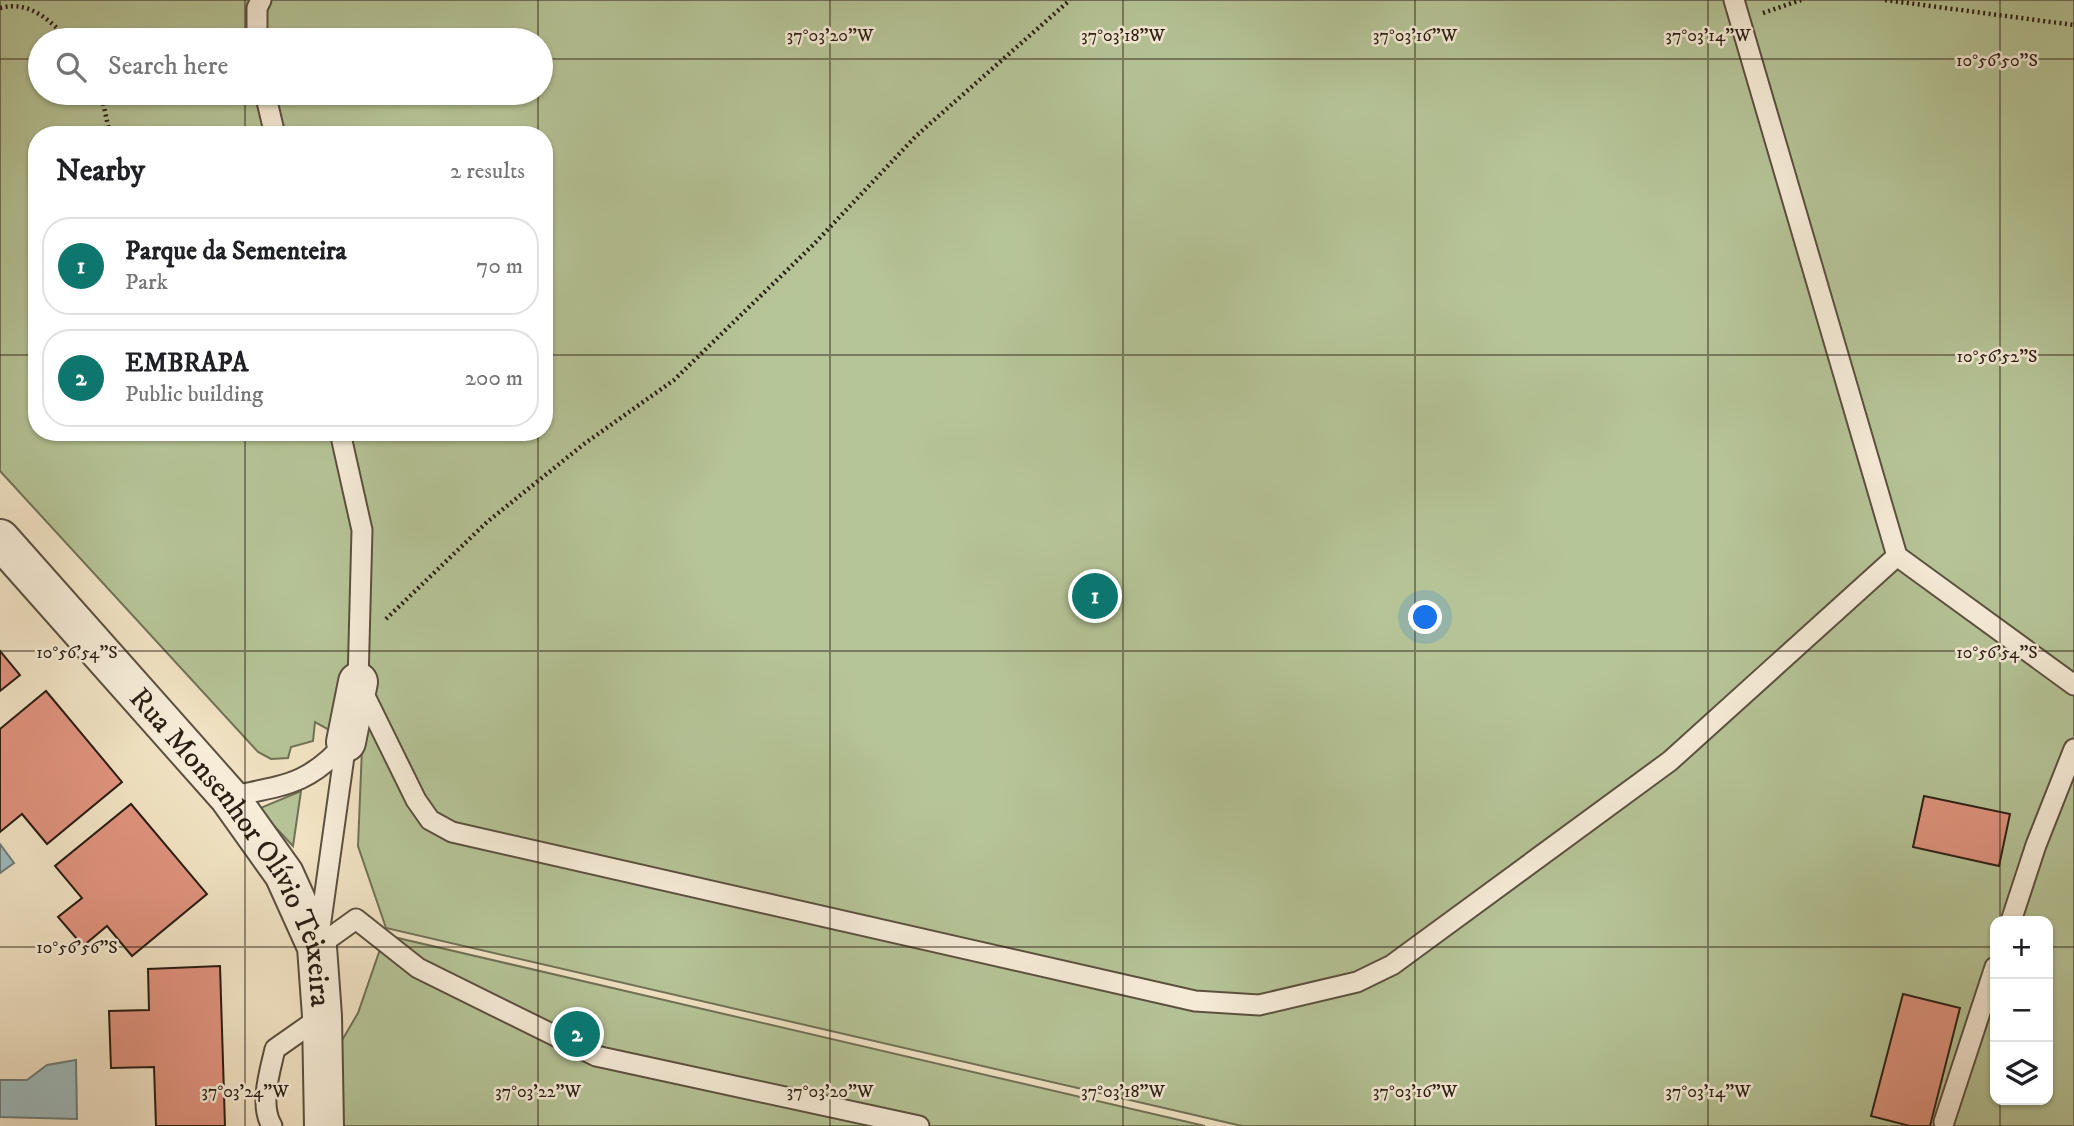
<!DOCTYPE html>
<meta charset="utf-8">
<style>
body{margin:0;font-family:"IM FELL DW Pica",serif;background:#f2f2f2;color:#202124}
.controls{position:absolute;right:21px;bottom:21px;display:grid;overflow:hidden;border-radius:14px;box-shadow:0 2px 5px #0004}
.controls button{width:63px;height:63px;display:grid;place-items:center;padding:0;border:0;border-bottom:2px solid #e0e0e0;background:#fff;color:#202124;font:35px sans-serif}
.you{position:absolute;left:1426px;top:618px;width:24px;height:24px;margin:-18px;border:5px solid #fff;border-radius:50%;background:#1a73e8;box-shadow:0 0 0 10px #1a73e833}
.badge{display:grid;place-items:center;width:46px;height:46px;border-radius:50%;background:#0f766e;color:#fff;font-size:23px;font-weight:700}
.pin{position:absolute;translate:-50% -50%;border:4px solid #fff;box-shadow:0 2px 7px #0006}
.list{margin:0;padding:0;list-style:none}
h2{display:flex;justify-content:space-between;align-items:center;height:91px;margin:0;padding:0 28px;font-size:30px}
h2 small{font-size:23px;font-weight:400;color:#757577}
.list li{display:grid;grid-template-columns:46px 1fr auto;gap:21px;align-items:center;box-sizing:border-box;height:98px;margin:0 14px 14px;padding:0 14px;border:2px solid #e0e0e0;border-radius:28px}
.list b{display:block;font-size:26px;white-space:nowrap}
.list p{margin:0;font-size:23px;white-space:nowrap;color:#757577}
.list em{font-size:23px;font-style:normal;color:#757577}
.icon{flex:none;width:38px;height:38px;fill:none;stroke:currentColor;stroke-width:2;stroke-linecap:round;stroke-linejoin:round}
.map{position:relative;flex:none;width:2074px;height:1126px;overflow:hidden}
.search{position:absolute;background:#fff;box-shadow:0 2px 5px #0004;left:28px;top:28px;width:525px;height:77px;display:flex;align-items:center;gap:18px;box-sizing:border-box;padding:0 24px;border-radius:38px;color:#757577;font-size:26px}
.panel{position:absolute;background:#fff;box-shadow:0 2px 5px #0004;left:28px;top:126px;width:525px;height:315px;border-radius:28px}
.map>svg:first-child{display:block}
</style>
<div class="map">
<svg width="2074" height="1126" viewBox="0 0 2074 1126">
<rect width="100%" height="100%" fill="#f2e4c5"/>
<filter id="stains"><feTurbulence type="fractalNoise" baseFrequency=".00286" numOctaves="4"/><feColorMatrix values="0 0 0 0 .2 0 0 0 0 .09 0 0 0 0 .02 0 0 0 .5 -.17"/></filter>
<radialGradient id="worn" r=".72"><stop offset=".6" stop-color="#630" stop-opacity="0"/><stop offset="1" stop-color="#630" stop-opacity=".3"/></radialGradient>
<g fill="#b6c598" stroke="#707256" stroke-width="2" fill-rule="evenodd">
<path d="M 0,0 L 2074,0 L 2074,1126 L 1242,1126 L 386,928 L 358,846 L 362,748 L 315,722 L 313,741 L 291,747 L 288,758 L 271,759 L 258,752 L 0,471 ZM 40,40 L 541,40 L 541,93 L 40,93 ZM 37,135 L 544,135 L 544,432 L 37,432 ZM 1995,921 L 2048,921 L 2048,1100 L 1995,1100 Z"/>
<polygon points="301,791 293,846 258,809"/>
<polygon points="385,935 1205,1126 337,1126 334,1054 358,1013"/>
</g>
<g fill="#9fbcbe" stroke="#707d7a" stroke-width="2">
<polygon points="0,844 14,863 0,873"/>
<polygon points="76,1060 77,1119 0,1117 0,1080 27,1080 47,1065"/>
</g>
<g fill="#e19480" stroke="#2a1f14" stroke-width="2">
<polygon points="0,651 20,675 0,691"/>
<polygon points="46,691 122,782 47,844 22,814 0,832 0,729"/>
<polygon points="1924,796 2010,814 1999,866 1913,847"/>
<polygon points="131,804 207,894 132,956 107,926 83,946 58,917 82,898 55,866"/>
<polygon points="220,966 225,1126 156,1126 154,1067 111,1068 109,1011 149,1010 148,969"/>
<polygon points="1903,994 1960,1008 1930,1126 1910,1126 1871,1116"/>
</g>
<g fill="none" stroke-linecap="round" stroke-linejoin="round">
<g stroke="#5c5040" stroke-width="23">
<g id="service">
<polyline points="1734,0 1897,556 2074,685"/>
<polyline points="257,40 257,8 261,0"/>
<polyline points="265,93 275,135"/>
<polyline points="340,432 362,530 358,682 416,800 430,820 452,832 1195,1001 1259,1005 1357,982 1392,965 1670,761 1897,556"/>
<path d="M 229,797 C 283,785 308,786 346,742"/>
<polyline points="2011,921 2036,845 2074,749"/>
<polyline points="319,935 346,742"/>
<polyline points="317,947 356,919 418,968 596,1056 919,1126"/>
<polyline points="1944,1122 1995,967"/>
<path d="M 272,1126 C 259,1105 270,1071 275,1049 L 322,1016"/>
</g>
</g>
<g stroke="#5c5040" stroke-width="42">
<g id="minor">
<path id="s1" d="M 0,539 L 229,797 L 284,874 L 317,947 L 322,1016 L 324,1126"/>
<polyline points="346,742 358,682"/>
</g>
</g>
<g stroke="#2a1f14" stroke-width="4.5" stroke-dasharray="2 3.5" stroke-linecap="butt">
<polyline points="1885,0 2074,25"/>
<path d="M 0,8 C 31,0 49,21 70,40"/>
<polyline points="1763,13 1801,0"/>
<polyline points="101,93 110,135"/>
<polyline points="386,619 487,522 584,444 674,380 814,244 916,136 1070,0"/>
</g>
<use href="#service" stroke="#f7edd9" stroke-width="19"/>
<use href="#minor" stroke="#f7edd9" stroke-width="38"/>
</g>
<path fill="none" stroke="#2a1f14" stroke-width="2" stroke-opacity="0.45" d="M 245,0 L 245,40M 538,0 L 538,40M 830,0 L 830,1126M 1123,0 L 1123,1126M 1415,0 L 1415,1126M 1708,0 L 1708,1126M 2000,0 L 2000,921M 0,59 L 40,59M 541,59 L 2074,59M 245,93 L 245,135M 538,93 L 538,135M 0,355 L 37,355M 544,355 L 2074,355M 245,432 L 245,1126M 538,432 L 538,1126M 0,651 L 2074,651M 0,947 L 1995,947M 2048,947 L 2074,947M 2000,1100 L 2000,1126"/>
<g text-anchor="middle" stroke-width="5" stroke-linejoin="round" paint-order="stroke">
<g font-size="30" fill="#2a1f14" stroke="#f7edd9">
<text dy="10" stroke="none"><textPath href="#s1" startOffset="392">Rua Monsenhor Olívio Teixeira</textPath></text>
</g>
</g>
<g font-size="18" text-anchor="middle" fill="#2a1f14" stroke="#f7edd9" stroke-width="5" stroke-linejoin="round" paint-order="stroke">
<text x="830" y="41">37°03'20"W</text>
<text x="1123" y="41">37°03'18"W</text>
<text x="1415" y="41">37°03'16"W</text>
<text x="1708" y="41">37°03'14"W</text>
<text x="1997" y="66">10°56'50"S</text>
<text x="1997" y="362">10°56'52"S</text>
<text x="77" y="658">10°56'54"S</text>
<text x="1997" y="658">10°56'54"S</text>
<text x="77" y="953">10°56'56"S</text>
<text x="245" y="1097">37°03'24"W</text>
<text x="538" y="1097">37°03'22"W</text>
<text x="830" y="1097">37°03'20"W</text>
<text x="1123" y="1097">37°03'18"W</text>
<text x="1415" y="1097">37°03'16"W</text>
<text x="1708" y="1097">37°03'14"W</text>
</g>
<rect width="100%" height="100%" filter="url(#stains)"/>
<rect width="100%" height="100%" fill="url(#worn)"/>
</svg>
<div class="controls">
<button>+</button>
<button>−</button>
<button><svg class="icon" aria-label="layers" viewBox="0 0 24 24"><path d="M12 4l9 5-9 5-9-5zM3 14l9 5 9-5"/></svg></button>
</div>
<div class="you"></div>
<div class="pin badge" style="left:1095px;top:596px">1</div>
<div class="pin badge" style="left:577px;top:1034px">2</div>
<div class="search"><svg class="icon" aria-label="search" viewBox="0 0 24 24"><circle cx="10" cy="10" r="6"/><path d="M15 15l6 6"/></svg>Search here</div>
<section class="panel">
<h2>Nearby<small>2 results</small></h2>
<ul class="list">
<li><span class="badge">1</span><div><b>Parque da Sementeira</b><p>Park</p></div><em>70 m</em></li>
<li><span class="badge">2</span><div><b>EMBRAPA</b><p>Public building</p></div><em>200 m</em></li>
</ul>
</section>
</div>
